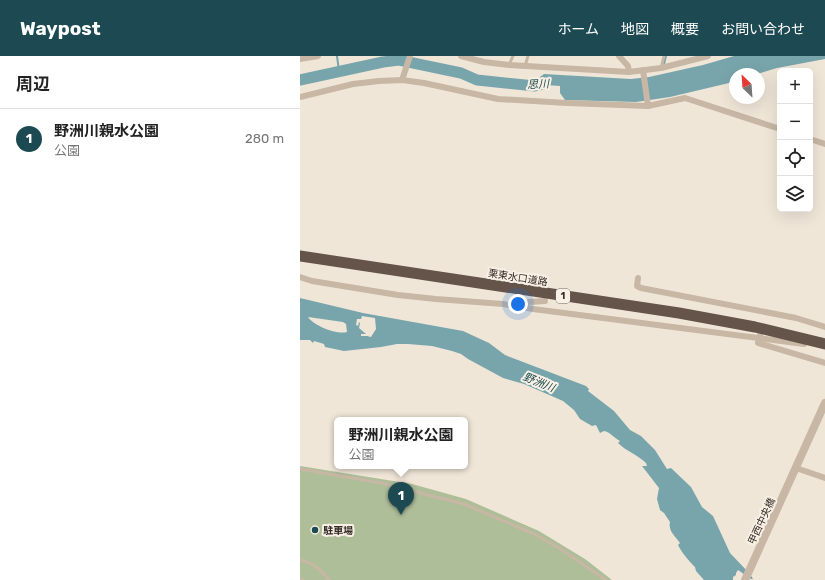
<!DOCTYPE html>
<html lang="ja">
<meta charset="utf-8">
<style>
body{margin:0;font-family:Rubik,"Noto Sans JP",sans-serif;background:#f6f6f6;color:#222}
.controls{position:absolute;right:12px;top:12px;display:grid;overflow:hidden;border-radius:6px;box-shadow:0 4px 16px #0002}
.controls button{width:36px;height:36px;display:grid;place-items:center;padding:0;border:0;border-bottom:1px solid #e0e0e0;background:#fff;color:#222;font:20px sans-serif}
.compass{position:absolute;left:429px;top:12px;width:36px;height:36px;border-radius:50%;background:#fff;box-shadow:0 4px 16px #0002;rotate:335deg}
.you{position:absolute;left:218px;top:248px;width:14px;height:14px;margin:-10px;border:3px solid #fff;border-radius:50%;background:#1a73e8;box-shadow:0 0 0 6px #1a73e833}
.badge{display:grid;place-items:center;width:26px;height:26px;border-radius:50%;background:#1d4a52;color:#fff;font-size:13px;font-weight:700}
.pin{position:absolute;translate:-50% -33px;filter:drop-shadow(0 1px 2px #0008)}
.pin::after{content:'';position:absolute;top:21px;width:14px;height:12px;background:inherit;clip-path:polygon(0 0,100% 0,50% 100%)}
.popup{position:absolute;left:34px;top:361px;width:134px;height:52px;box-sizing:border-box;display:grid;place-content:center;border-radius:6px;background:#fff;filter:drop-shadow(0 1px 3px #0005);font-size:13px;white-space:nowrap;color:#767676}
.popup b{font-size:15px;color:#222}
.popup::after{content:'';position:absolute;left:50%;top:100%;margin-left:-8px;border:8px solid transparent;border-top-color:#fff}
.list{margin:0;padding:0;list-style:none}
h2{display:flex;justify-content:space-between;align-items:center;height:52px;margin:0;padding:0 16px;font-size:17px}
h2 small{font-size:13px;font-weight:400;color:#767676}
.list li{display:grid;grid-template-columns:26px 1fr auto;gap:12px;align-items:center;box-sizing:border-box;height:60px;padding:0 16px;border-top:1px solid #e0e0e0}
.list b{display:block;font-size:15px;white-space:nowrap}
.list p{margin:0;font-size:13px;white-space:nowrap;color:#767676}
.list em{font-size:13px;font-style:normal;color:#767676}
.icon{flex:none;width:22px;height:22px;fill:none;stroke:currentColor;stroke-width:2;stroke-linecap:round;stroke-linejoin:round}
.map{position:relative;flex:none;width:525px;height:524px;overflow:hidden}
header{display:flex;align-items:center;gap:24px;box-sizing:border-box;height:56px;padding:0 20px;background:#1d4a52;color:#fff}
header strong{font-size:19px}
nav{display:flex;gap:22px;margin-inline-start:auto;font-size:14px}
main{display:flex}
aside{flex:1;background:#fff}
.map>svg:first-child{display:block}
</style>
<header>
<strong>Waypost</strong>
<nav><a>ホーム</a><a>地図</a><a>概要</a><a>お問い合わせ</a></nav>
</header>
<main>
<aside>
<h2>周辺<small></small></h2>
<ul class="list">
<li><span class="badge">1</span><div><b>野洲川親水公園</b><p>公園</p></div><em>280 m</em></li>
</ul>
</aside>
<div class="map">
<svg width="525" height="524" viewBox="0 0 525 524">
<rect width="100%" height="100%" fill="#f0e6d8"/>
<polygon fill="#aebe99" points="0,410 112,428 166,443 239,475 285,503 312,524 0,524"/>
<g fill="#78a5ac" fill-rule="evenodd">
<path d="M 434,0 L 525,0 L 525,3 L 477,12 L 457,18 L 435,18 L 435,25 L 429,27 L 370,41 L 336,46 L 265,44 L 260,37 L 260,30 C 250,28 239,32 229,29 L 240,26 L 240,21 L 244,18 L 331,23 L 349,21 L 403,9 Z"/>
<path d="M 0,242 L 63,257 L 163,275 L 189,287 L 205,299 L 286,330 L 289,333 L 288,335 L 314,355 L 330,374 L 341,380 L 355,394 L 367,413 L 371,412 L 391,431 L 402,451 L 413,460 L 430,497 L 450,518 L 453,523 L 451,523 L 438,514 L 436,517 L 436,519 L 433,521 L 433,524 L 404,524 L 396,515 L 395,511 C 389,505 382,497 378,489 L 380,487 C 375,480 368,475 370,466 L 364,457 L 360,454 L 357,443 L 359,432 L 342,410 L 347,410 L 346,407 C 338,399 326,395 318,387 L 320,385 C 314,382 310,376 304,375 L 300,377 L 296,369 L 292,370 L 280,363 L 274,354 L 263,345 L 224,328 L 203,322 L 168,303 L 161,298 L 152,295 L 132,290 L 108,288 L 97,288 L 81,291 L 44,295 L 25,291 L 24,288 L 14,285 L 13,287 L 10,284 L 0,284 ZM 62,260 L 75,262 L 76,273 L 71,281 L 67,280 L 61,280 L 61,278 L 66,278 L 59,272 L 60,267 L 59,266 L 58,270 L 56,269 L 57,263 L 61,263 ZM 8,261 L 43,266 L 46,268 L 47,276 C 37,279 14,270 8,261 Z"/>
</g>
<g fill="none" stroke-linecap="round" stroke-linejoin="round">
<g stroke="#78a5ac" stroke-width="2">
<polyline points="37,0 39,15"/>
<polyline points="364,8 366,0"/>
</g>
<polyline stroke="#78a5ac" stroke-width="11" points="0,24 83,6 99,4 161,17 177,24 235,30 244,28"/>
<g stroke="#c7b7a4" stroke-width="3">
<polyline points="209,9 213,0"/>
<polyline points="225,10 228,0"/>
<polyline points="361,12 364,0"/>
<polyline points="0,413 81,427 164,448 234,478 259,492 306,524"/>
<path d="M 0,504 C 14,507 20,513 29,524"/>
<polyline points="0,523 3,524"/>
</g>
<g stroke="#c7b7a4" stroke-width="6">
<polyline points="161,0 184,6 209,9 329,16 361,12 408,0"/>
<polyline points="319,0 328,10 329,16"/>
<polyline points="0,3 18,0"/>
<polyline points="343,14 348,50"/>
<polyline points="102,24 110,0"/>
<polyline points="0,41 53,28 79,25 102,24 124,27 198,43 267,47 348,50 385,42 480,73"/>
<polyline points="510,83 525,88"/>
<polyline points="0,221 12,225 98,239 136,243 203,248 233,253 504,288"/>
<polyline points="338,222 337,230 341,232 496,262 525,271"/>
<polyline points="213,247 245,245"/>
<polyline points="460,279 458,287 525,307"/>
<polyline points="496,412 525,422"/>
</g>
<polyline stroke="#c7b7a4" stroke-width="8" points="445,524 525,347"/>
<polyline stroke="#64544a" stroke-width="11" points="0,200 379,257 455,271 525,288"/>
</g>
<circle fill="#1d4a52" stroke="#f8f0e4" stroke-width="1.5" cx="15" cy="474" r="4"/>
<g text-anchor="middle" stroke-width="4" stroke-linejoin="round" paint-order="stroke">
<rect fill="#f8f0e4" stroke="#6e665f" stroke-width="1" x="256" y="233" width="14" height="14" rx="3"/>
<g font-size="9" font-weight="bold" fill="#332b26">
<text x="263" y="243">1</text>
</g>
<g font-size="10" fill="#332b26" stroke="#f8f0e4">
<text transform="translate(218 221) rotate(9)" y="4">栗東水口道路</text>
<text transform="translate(461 465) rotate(-65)" y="4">甲西中央橋</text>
</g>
<g font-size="10" font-weight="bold" fill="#332b26" stroke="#f8f0e4" text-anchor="start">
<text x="23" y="478">駐車場</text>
</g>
<g font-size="11" font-style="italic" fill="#1d4a52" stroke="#f8f0e4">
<text transform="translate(238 28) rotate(-3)" y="4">思川</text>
<text transform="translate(239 326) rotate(22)" y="4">野洲川</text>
</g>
</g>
</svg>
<div class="controls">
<button>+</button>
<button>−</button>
<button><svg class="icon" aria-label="locate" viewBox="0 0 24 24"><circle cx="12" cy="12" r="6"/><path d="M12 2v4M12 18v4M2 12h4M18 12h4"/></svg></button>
<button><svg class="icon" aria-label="layers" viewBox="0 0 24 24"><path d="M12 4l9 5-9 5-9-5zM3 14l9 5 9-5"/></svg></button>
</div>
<svg class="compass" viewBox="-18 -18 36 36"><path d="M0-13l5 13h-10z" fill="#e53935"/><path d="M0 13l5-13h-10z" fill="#767676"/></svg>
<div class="you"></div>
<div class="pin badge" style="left:101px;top:459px">1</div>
<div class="popup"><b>野洲川親水公園</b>公園</div>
</div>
</main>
